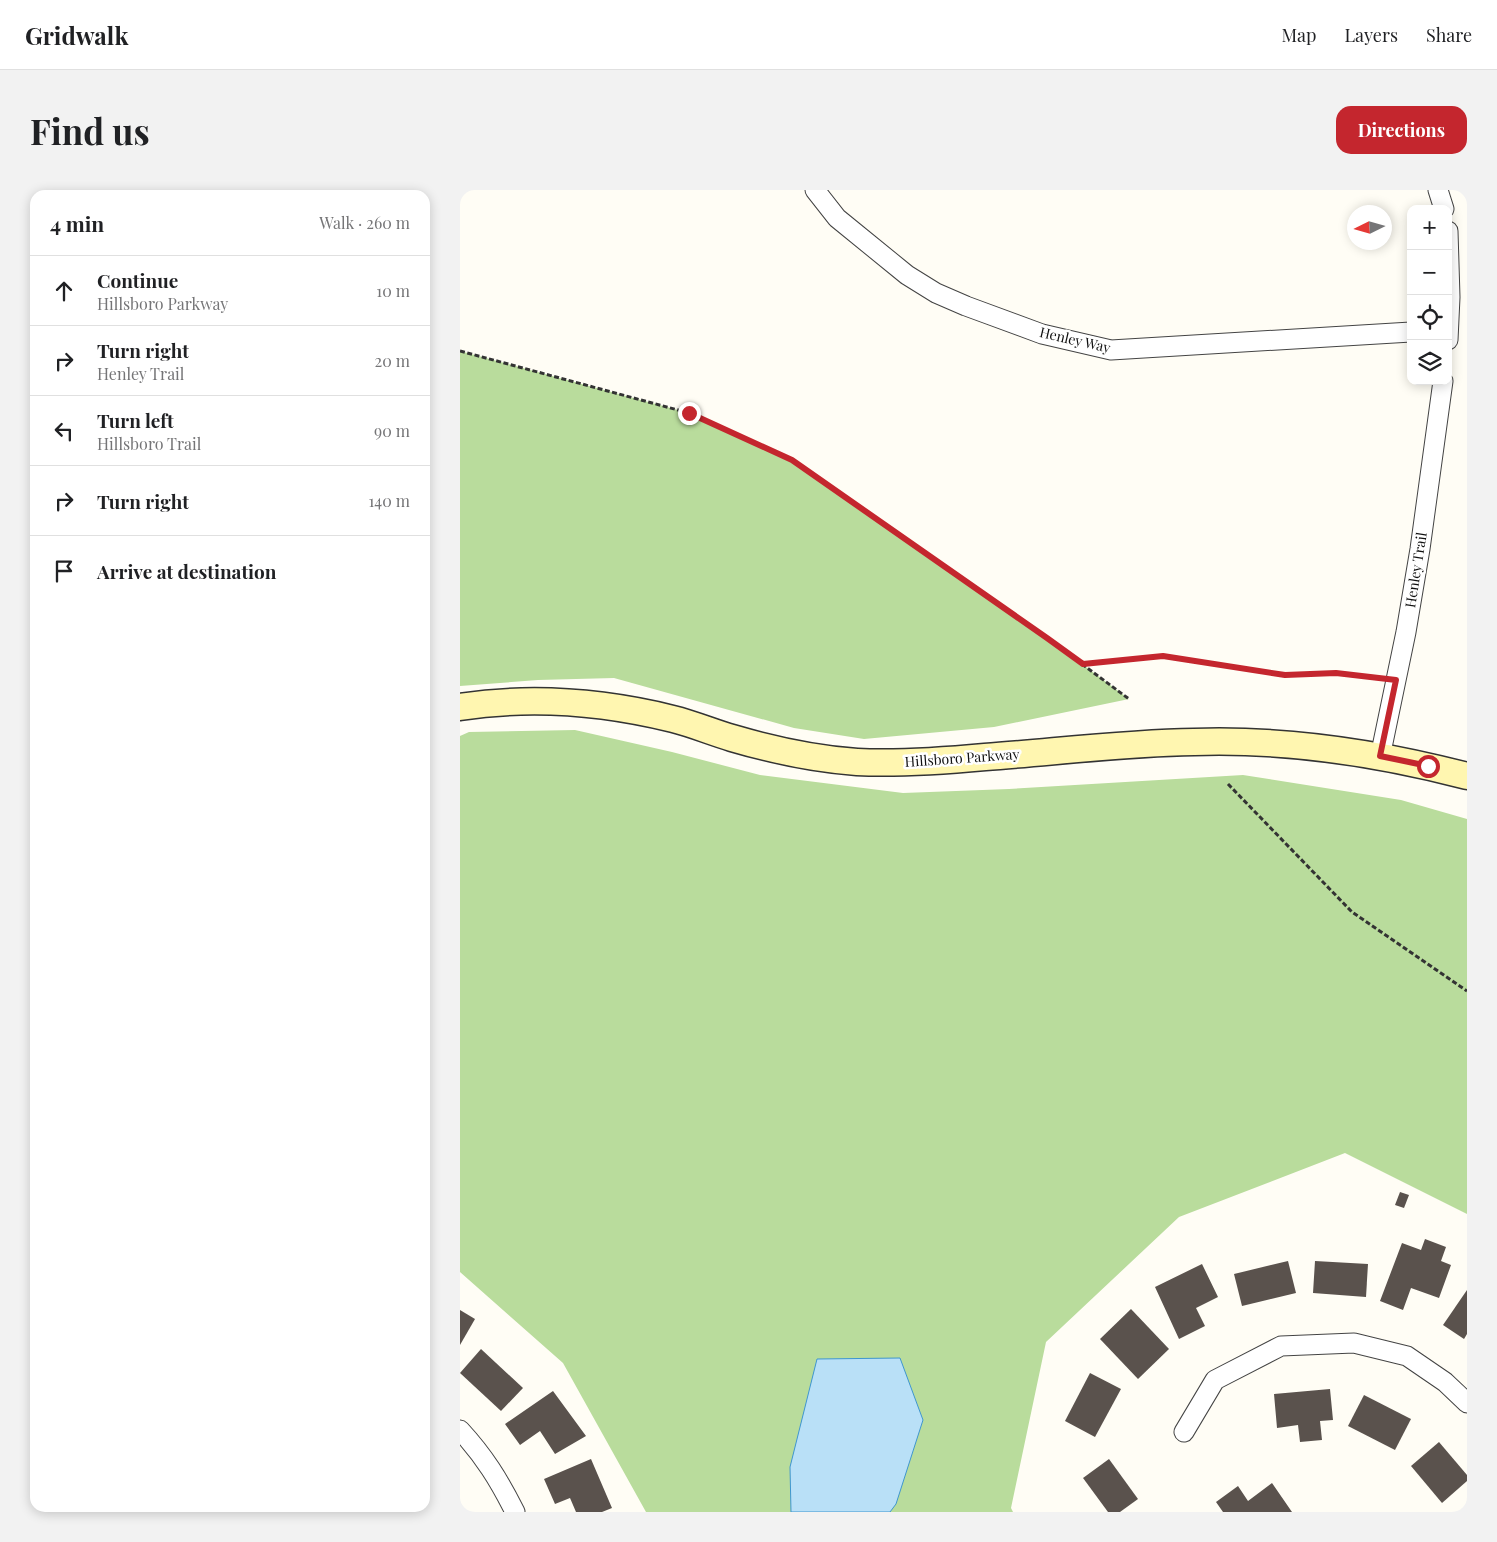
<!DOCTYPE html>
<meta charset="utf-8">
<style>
body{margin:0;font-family:"Playfair Display",serif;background:#f2f2f2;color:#202124}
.controls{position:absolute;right:15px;top:15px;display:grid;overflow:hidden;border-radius:10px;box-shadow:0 2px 12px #0003}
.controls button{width:45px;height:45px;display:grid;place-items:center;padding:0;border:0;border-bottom:1px solid #e0e0e0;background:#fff;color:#202124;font:25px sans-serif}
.compass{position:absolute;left:887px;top:15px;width:45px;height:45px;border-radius:50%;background:#fff;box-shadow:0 2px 12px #0003;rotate:265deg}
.stop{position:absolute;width:15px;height:15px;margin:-11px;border:4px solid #c4262e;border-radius:50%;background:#fff}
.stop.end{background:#c4262e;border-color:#fff;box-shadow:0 1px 5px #0008}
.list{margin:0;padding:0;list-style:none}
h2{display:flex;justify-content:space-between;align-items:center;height:65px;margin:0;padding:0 20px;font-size:21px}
h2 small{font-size:16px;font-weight:400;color:#757577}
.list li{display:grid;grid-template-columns:32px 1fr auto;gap:15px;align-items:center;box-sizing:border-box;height:70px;padding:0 20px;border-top:1px solid #e0e0e0}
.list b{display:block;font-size:19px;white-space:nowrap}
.list p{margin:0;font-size:16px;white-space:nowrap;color:#757577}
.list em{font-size:16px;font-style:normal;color:#757577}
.icon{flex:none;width:28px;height:28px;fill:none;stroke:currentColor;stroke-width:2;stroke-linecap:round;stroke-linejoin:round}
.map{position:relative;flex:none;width:1007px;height:1322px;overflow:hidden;border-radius:15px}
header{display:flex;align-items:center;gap:30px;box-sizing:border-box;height:70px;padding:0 25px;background:#fff;border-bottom:1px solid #e0e0e0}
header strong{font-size:24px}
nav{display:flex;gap:28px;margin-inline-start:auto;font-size:18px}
.intro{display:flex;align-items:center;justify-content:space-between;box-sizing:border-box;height:120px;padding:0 30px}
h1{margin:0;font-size:35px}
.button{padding:12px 22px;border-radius:15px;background:#c4262e;color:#fff;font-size:18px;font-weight:700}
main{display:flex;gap:30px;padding:0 30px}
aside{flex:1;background:#fff;border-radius:15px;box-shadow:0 2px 12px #0003}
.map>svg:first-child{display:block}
</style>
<header>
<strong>Gridwalk</strong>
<nav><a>Map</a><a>Layers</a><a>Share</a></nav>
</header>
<div class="intro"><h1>Find us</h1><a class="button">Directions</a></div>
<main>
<aside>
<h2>4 min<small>Walk · 260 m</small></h2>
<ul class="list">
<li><svg class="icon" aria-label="ahead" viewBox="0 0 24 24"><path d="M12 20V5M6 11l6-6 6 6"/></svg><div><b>Continue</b><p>Hillsboro Parkway</p></div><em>10 m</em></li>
<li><svg class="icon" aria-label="right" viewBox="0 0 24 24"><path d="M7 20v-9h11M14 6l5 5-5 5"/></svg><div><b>Turn right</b><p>Henley Trail</p></div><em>20 m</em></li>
<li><svg class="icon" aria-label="left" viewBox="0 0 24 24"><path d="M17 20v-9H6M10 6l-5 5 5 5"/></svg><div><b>Turn left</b><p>Hillsboro Trail</p></div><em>90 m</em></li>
<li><svg class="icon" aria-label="right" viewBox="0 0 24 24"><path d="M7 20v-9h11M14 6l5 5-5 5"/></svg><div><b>Turn right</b></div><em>140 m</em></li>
<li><svg class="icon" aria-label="arrive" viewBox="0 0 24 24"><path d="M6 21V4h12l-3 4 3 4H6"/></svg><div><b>Arrive at destination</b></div></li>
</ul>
</aside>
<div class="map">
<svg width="1007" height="1322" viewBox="0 0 1007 1322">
<rect width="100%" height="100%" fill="#fffdf5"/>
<g fill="#b9dc9c">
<polygon points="0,161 229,223 332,270 587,448 669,509 534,537 404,549 334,538 154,488 78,490 0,496"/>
<polygon points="115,540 212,562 300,585 443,603 549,599 783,585 941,610 1007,629 1007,1024 885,963 719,1027 586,1152 551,1318 553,1322 186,1322 103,1173 0,1082 0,546 9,542"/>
</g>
<polygon fill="#b9e0f7" stroke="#3f96cf" points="440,1168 463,1230 436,1314 430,1322 331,1322 330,1277 357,1169"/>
<g fill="#5a524d">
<polygon points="940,1002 949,1005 944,1018 935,1015"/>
<polygon points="965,1049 986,1057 981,1071 991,1075 979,1108 951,1098 943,1120 920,1111 942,1053 961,1060"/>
<polygon points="828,1071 836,1103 782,1116 774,1084"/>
<polygon points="855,1071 908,1074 906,1107 853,1103"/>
<polygon points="742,1074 758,1107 736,1118 745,1136 719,1149 695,1097"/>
<polygon points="1007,1100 1007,1144 1004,1149 983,1135"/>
<polygon points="671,1119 709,1159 678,1189 640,1149"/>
<polygon points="0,1120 15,1129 0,1155"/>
<polygon points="21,1159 63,1198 41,1221 0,1183"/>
<polygon points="630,1183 661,1199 635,1247 605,1231"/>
<polygon points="870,1199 873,1230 860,1231 862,1250 840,1252 838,1235 817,1238 814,1204"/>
<polygon points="93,1201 126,1246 95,1264 80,1241 60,1255 45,1234"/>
<polygon points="904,1205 951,1229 935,1260 888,1236"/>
<polygon points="979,1252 1007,1285 1007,1291 982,1313 951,1276"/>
<polygon points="131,1269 152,1318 142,1322 116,1322 110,1308 95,1314 84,1289"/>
<polygon points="649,1269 678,1309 660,1322 648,1322 623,1288"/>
<polygon points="812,1293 832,1322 763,1322 756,1312 778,1296 788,1311"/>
</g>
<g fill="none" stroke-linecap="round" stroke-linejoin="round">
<g stroke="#444" stroke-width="21">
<g id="street">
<polyline points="355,0 377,28 447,85 476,103 506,116 582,144 651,160 951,142"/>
<polyline points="978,0 984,19"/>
<polyline points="988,41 990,107 988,150"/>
<polyline points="920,567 946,442 960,359 983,191"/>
<path d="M 0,1240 C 24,1266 39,1290 55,1322"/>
<polyline points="724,1242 755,1190 821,1156 894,1153 947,1166 985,1192 1007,1213"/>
</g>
</g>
<g stroke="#333" stroke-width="29">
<path id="secondary" d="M 0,517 C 71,506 144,512 213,529 C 233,534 252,542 272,548 C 313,560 354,569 397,572 C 439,574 482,571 525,567 C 594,562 664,553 734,552 C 825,549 919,563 1007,586"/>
</g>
<g stroke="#333" stroke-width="3" stroke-dasharray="5 2.5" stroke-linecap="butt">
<polyline points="0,161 229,223 332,270 587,448 669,509"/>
<polyline points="623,474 703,466 825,485 876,483 916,488"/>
<polyline points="768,594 892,722 1007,801"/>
</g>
<use href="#street" stroke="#fff" stroke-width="19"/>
<use href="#secondary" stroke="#fff6b0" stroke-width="26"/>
</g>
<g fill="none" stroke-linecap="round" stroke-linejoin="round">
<polyline stroke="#c4262e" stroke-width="6" points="229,223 332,270 587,448 623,474 703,466 825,485 876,483 936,490 920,566 968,576"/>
</g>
<g text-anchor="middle" stroke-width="5" stroke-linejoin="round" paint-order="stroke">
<g font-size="14" fill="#111" stroke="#fff">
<text transform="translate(615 150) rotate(13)" y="5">Henley Way</text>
<text transform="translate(956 380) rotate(-81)" y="5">Henley Trail</text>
<text transform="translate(502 568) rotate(-4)" y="5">Hillsboro Parkway</text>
</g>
</g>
</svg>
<div class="controls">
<button>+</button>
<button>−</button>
<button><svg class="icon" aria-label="locate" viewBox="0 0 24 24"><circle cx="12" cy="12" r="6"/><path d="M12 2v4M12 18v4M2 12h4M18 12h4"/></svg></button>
<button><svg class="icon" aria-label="layers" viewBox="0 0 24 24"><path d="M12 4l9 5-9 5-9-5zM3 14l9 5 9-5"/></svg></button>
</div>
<svg class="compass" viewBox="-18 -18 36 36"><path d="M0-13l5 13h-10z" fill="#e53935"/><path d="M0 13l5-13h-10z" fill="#757577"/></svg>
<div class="stop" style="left:968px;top:576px"></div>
<div class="stop end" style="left:229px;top:223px"></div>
</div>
</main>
